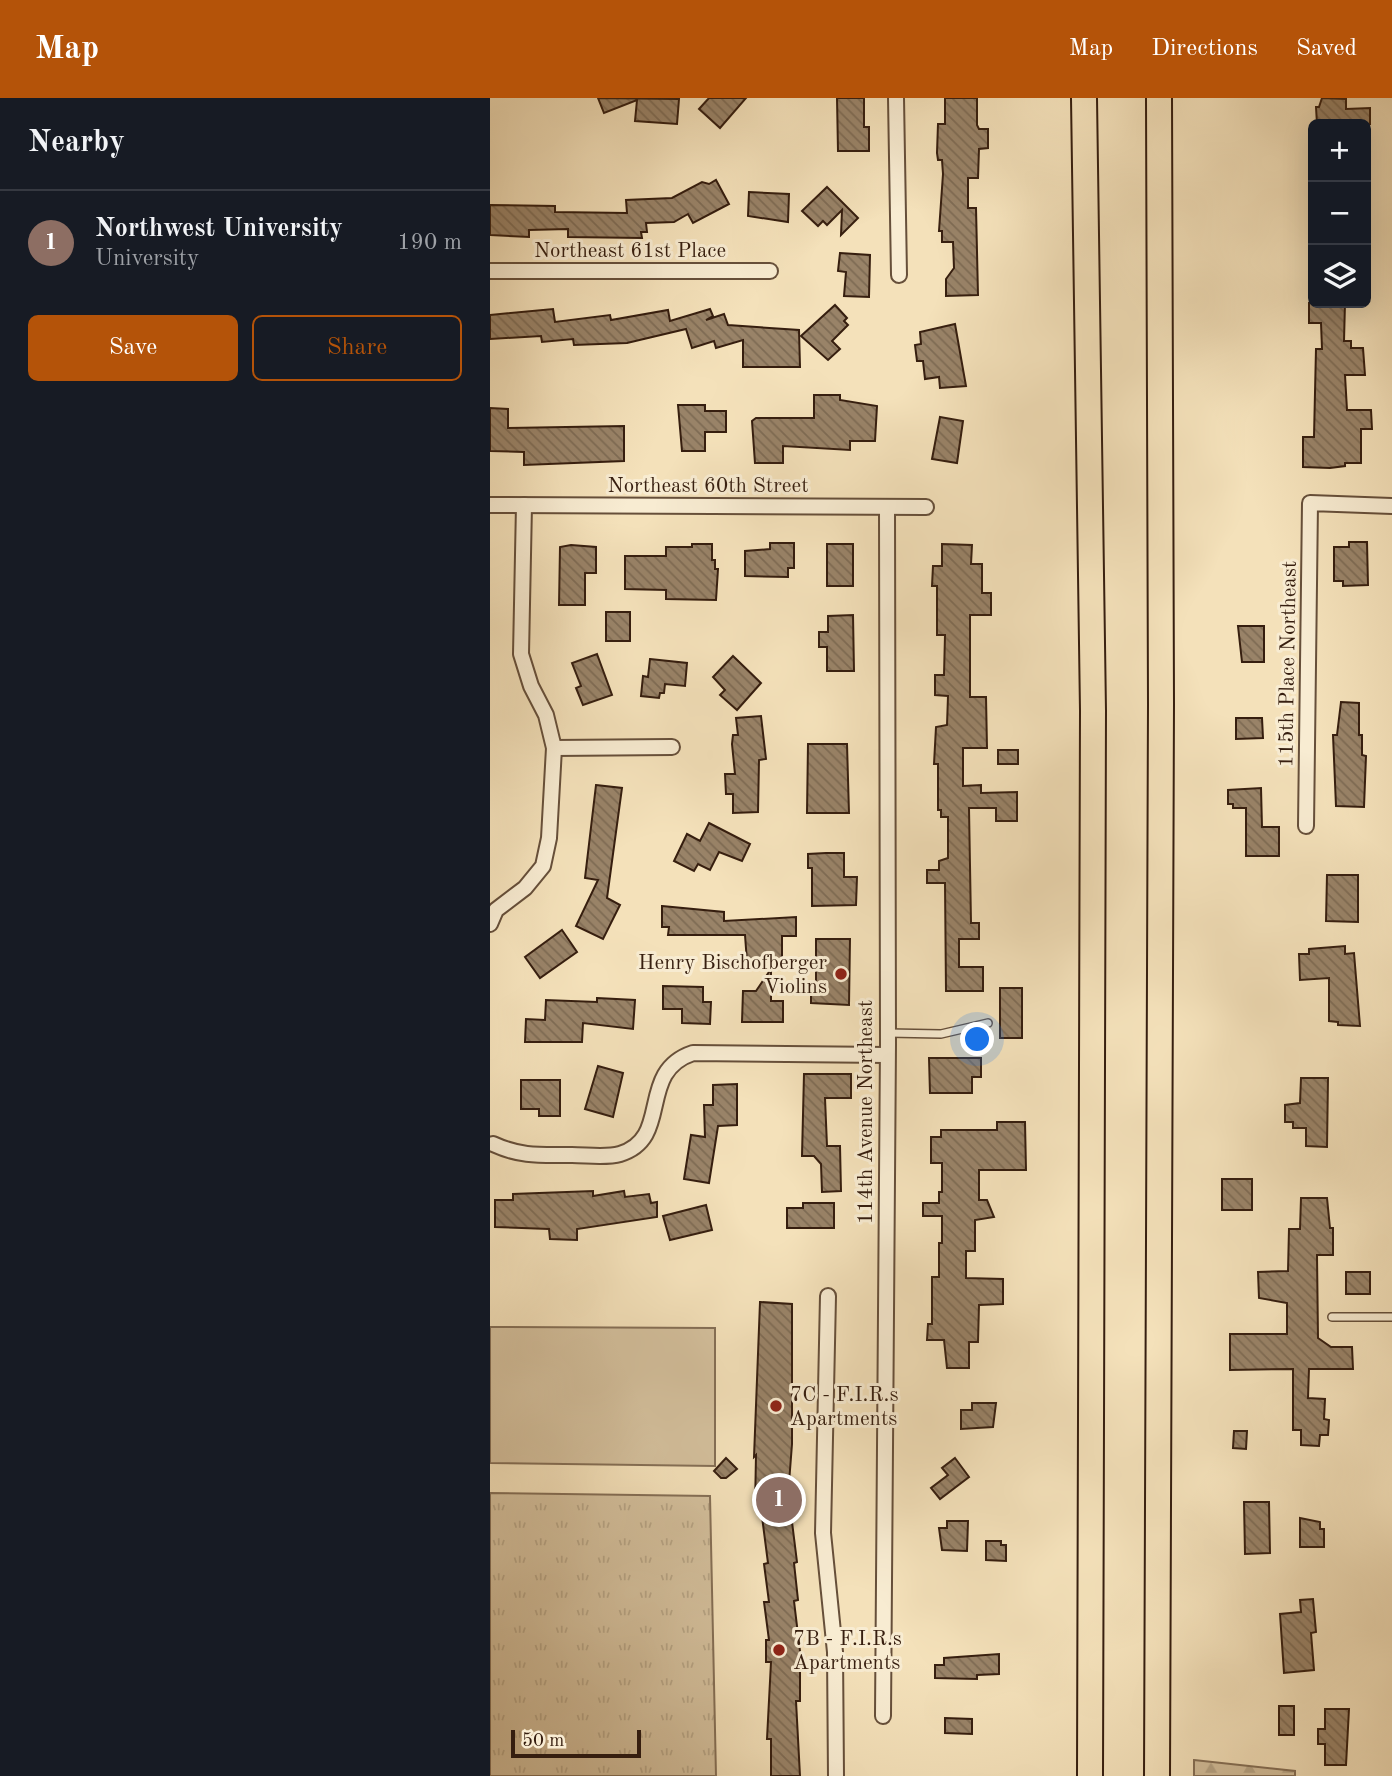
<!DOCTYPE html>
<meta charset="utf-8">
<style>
body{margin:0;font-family:"Old Standard TT",serif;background:#242831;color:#f1f3f6}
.controls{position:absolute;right:21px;top:21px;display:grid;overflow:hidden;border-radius:10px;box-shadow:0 7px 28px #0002}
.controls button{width:63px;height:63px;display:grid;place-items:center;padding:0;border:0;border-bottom:2px solid #363941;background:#171b24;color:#f1f3f6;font:35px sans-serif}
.scale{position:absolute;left:21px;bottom:18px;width:130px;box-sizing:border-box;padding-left:7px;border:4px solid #361e0f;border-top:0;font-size:19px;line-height:24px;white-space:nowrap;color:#361e0f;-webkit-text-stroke:5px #f8ecd2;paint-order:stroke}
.you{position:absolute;left:488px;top:942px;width:24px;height:24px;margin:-18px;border:5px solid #fff;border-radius:50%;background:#1a73e8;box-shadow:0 0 0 10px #1a73e833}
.badge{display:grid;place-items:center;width:46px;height:46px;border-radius:50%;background:#b45309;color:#fff;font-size:23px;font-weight:700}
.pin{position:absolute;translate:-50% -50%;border:4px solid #fff;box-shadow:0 2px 7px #0006}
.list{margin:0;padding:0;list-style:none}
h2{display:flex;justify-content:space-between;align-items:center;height:91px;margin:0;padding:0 28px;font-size:30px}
h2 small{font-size:23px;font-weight:400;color:#9ea1a6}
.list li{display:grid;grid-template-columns:46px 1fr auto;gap:21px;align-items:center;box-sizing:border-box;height:105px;padding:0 28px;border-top:2px solid #363941}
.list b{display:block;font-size:26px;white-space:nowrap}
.list p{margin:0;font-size:23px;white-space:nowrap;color:#9ea1a6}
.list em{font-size:23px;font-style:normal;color:#9ea1a6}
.actions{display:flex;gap:14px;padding:21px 28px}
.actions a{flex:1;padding:16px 0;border:2px solid #b45309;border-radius:10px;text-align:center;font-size:24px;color:#b45309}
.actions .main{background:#b45309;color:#fff}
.icon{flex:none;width:38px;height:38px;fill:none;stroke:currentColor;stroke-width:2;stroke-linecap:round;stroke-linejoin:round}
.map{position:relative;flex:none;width:902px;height:1678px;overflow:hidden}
header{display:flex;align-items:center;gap:42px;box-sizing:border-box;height:98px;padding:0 35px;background:#b45309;color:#fff}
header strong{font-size:33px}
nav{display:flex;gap:38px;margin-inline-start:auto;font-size:24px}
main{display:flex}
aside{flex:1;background:#171b24}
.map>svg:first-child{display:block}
</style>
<header>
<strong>Map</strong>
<nav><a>Map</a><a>Directions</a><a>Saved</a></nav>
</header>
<main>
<aside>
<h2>Nearby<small></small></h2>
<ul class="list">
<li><span class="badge" style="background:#8d6e63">1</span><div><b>Northwest University</b><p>University</p></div><em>190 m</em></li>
</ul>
<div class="actions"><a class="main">Save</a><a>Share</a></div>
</aside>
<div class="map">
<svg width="902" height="1678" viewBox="0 0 902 1678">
<defs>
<pattern id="grass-tufts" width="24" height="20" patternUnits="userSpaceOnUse" patternTransform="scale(1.75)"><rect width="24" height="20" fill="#d4c09d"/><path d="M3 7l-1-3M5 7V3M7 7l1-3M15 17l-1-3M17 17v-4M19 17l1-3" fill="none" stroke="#b7a586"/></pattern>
<pattern id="forest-firs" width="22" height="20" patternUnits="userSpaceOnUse" patternTransform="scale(1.75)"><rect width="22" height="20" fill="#d4c09d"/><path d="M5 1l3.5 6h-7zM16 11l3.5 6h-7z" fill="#b7a586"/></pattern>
<pattern id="building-back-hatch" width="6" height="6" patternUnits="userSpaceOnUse" patternTransform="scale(1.75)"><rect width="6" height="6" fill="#998368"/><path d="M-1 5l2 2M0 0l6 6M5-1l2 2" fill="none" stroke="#7e6b54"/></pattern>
</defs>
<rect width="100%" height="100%" fill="#f4e1ba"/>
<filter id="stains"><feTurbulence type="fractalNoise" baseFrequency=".00286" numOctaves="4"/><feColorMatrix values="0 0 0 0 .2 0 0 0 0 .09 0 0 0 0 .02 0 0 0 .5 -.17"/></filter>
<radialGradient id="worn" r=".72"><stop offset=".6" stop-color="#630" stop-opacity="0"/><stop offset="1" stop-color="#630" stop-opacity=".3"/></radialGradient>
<polygon fill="url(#grass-tufts)" stroke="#856f56" stroke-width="2" points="0,1395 220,1398 226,1678 0,1678"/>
<polygon fill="url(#forest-firs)" stroke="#856f56" stroke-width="2" points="704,1662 805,1673 805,1678 704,1678"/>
<polygon fill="#d4c09d" stroke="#856f56" stroke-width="2" points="0,1229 225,1230 225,1368 0,1365"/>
<g fill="url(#building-back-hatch)" stroke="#361e0f" stroke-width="2">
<polygon points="108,0 189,1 187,26 145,23 147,2 114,15"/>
<polygon points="219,0 256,0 230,30 209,11"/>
<polygon points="347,0 374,0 374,29 379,29 379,53 348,53"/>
<polygon points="455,0 487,0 487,27 489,31 498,31 498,50 489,51 488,80 478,80 478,110 486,110 488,197 456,198 456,181 464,170 463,144 452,144 452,133 449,133 453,76 452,62 448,62 447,55 448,26 455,26"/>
<polygon points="832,0 856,1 856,11 880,10 880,26 827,26 826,9 829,9"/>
<polygon points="226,82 239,106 203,125 198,116 184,124 156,125 157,134 151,134 152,140 78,139 78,131 39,132 39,139 0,137 0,107 65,108 65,114 137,115 136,102 182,100 212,84 219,86"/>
<polygon points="337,89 368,120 351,137 352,112 337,127 333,123 328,128 312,113"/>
<polygon points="259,94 299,96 298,124 258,118"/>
<polygon points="350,155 380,157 379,199 354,198 356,174 348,173"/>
<polygon points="819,205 855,205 854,243 861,243 861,250 873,250 875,277 855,277 857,312 881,312 882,331 871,331 871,365 855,365 855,368 840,370 813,369 813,339 824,339 826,251 832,251 831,225 819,225"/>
<polygon points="345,207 357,220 354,223 358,227 342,243 350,251 338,262 311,238"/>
<polygon points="63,211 65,224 120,217 121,222 178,212 180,223 220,211 223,218 216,222 234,216 238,227 309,232 310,269 253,269 253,242 226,250 224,243 202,250 196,231 137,245 84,247 83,241 52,244 51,238 0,241 0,217"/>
<polygon points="465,226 476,288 450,290 449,279 435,281 433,263 427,263 425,247 431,246 430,234"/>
<polygon points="324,297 350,297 350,302 387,308 385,343 360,343 360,352 293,348 293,365 265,365 262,323 266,320 324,320"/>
<polygon points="188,307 215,307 215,313 236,313 236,334 215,334 215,353 192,353"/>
<polygon points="0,310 18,311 18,330 134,328 134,363 34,367 34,354 0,353"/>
<polygon points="450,319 473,323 467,365 442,361"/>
<polygon points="859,444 877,444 878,487 853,488 853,483 844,483 844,449 859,449"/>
<polygon points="280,445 304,445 304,470 298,470 298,479 255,478 255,453 280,451"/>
<polygon points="202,446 222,446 222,462 225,462 225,471 228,471 226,502 176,501 176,492 135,491 135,458 176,458 176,449 202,449"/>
<rect x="337" y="446" width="26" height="42"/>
<polygon points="452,446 482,447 481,466 492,466 492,495 501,495 501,517 480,517 480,599 496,599 497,650 473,650 473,688 491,687 491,695 527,694 527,723 506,723 506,710 479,710 481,825 489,825 489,841 469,841 469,869 493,869 493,893 456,893 455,785 437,785 437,772 449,772 449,763 458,760 458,719 451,719 451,712 448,712 448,666 444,666 446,629 457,627 458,598 445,597 445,577 454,577 455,537 447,537 447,488 442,488 443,468 452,468"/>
<polygon points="81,447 106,449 106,475 95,475 95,507 69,507 70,449"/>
<rect x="116" y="514" width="24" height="29"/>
<polygon points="363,517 364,573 337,573 337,549 329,549 329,534 338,534 338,518"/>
<polygon points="748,528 774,528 774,564 752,564"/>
<polygon points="107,556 122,597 93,607 86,590 91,588 82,565"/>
<polygon points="243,558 271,585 247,612 230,597 235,592 223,579"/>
<polygon points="160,561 197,565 195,588 175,586 174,595 170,595 169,600 151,598 153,578 158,579"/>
<polygon points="851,604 869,605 869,637 872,637 872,657 876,658 874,709 846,708 843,637 847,637"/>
<polygon points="271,618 276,661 269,662 268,714 243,715 243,696 236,696 235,676 245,676 242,646 243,637 248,637 246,620"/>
<polygon points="746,620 772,620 773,640 746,641"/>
<polygon points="318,646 357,646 359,715 317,715"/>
<rect x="508" y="652" width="20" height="14"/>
<polygon points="106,687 132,690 117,800 130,807 113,841 86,828 108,782 95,780"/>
<polygon points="771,690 772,729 789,729 789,758 756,758 756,710 743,710 743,706 738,706 738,692"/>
<polygon points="219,725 260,746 252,763 229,754 220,772 208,766 204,773 184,763 197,736 210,743"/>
<polygon points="336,755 354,755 354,779 367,779 366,807 322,808 322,770 318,770 318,756"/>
<polygon points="837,777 868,777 868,824 836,823"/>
<polygon points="172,808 234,814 234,823 306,819 306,838 292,838 292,865 257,864 255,837 178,837 179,829 172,829"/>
<polygon points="72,832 87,854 50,880 35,859"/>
<polygon points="326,841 360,841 359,907 321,905 321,886 326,886"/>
<polygon points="855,848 855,856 864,855 870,928 848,927 848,924 839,923 839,880 810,882 809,856 819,856 819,851"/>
<polygon points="281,871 281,903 293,903 293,924 252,924 253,893 266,893"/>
<polygon points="173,888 213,889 213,904 221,904 220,926 192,925 192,911 173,911"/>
<rect x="510" y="890" width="22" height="50"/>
<polygon points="107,900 145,902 143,931 93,925 92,944 35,944 36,921 55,922 56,902 107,904"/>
<polygon points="439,960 491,960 491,979 482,979 482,995 440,995"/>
<polygon points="108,968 133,975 123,1019 95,1011"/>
<polygon points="314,976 361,976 361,1000 335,1000 337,1048 350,1048 351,1093 332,1094 331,1066 324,1058 312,1058"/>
<polygon points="811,980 838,980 837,1049 816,1048 816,1030 803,1030 803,1024 795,1024 795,1007 810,1005"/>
<polygon points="31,982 70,982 70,1018 49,1018 49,1011 31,1011"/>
<polygon points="247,986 247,1027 228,1028 219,1085 194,1081 201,1037 215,1039 214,1007 223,1007 223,987"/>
<polygon points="507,1024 535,1024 536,1072 489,1072 489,1102 497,1102 504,1119 485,1122 485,1153 476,1153 476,1180 513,1181 513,1206 489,1207 488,1244 479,1244 479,1270 457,1270 454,1242 437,1242 438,1226 442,1226 442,1179 449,1179 449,1145 452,1145 452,1118 433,1118 433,1105 449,1105 449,1094 452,1094 452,1065 441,1065 441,1039 451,1039 451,1032 507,1032"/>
<rect x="732" y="1081" width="30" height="31"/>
<polygon points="103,1093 103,1098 134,1093 135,1099 159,1096 161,1105 167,1104 167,1119 87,1131 87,1142 60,1141 59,1131 5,1129 5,1102 23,1102 23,1096"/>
<polygon points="811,1100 837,1100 840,1130 843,1130 843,1157 827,1157 828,1240 841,1249 862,1249 863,1271 819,1271 818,1300 835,1301 834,1321 839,1322 838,1337 830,1337 829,1348 811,1347 811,1332 803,1332 803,1271 740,1272 740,1236 797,1236 797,1205 769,1200 768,1174 798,1173 799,1131 810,1131"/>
<polygon points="313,1105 344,1105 344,1130 297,1130 297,1110 313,1110"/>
<polygon points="216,1107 222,1132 180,1142 173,1118"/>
<rect x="856" y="1174" width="24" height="22"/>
<polygon points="270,1204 302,1206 302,1346 296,1424 302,1424 307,1464 304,1465 308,1502 304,1503 310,1553 310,1603 306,1603 310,1678 281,1678 281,1641 277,1641 281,1564 276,1564 276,1542 279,1542 274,1504 279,1504 274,1466 278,1465 271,1411 265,1410 266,1357 264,1359"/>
<polygon points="482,1305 506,1305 503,1329 471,1331 471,1312 482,1312"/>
<polygon points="744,1333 757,1333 756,1351 743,1350"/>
<polygon points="236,1360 247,1371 236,1380 231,1380 224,1373"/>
<polygon points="465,1360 479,1379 450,1401 441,1390 458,1377 452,1370"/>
<polygon points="754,1404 779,1404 780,1455 755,1456"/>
<polygon points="810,1420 830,1424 830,1431 834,1431 834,1449 810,1449"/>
<polygon points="457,1423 478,1423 477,1453 452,1452 449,1430 457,1430"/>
<polygon points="496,1443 511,1443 511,1447 516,1447 516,1463 496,1462"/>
<polygon points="823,1501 826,1534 821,1535 824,1572 794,1575 790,1516 811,1514 810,1502"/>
<polygon points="509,1556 509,1576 487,1577 487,1581 445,1580 445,1567 454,1567 454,1560"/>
<rect x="789" y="1608" width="15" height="29"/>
<polygon points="835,1611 859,1611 856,1667 835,1667 835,1646 828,1646 828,1631 835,1631"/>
<polygon points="455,1620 482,1621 482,1636 455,1635"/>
</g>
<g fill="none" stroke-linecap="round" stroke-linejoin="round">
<g stroke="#664f3a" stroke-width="10">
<g id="service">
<polyline points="398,935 451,936 498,925"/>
<polyline points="842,1219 902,1219"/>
</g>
</g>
<g stroke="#664f3a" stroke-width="18">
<g id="minor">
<polyline points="406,0 409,177"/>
<polyline points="0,173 280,173"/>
<polyline points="0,407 436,409"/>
<polyline points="64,650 182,649"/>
<polyline points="816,728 820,405 902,408"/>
<polyline points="0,826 6,812 35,790 53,768 59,740 64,650 56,617 41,588 31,556 34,407"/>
<path d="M 3,1046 C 31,1059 51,1057 82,1057 C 97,1057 116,1060 130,1056 C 183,1040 146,974 203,955 L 397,957"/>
<polyline points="338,1198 333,1435 345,1554 346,1678"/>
<polyline points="393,1618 398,946 397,409"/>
</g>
</g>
<g stroke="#361e0f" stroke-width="28">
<g id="motorway">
<polyline points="594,0 603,613 600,1678"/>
<polyline points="667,1678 671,606 669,0"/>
</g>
</g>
<use href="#service" stroke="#f8ecd2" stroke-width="7"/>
<use href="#minor" stroke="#f8ecd2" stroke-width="14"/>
<use href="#motorway" stroke="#f4e1ba" stroke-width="24"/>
</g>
<g fill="#8f2418" stroke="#f8ecd2" stroke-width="2.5">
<circle cx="351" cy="876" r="7"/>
<circle cx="286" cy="1308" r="7"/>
<circle cx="289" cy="1552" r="7"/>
</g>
<g text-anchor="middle" stroke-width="6" stroke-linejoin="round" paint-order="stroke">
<g font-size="21" fill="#361e0f" stroke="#f8ecd2">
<text x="140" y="159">Northeast 61st Place</text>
<text x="218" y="394">Northeast 60th Street</text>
<text transform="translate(797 566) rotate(-89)" y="7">115th Place Northeast</text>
<text transform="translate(375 1014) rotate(-90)" y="7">114th Avenue Northeast</text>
</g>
<g font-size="21" fill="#361e0f" stroke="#f8ecd2" text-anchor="start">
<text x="337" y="871" text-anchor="end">Henry Bischofberger<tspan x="337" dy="24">Violins</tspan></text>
<text x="300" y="1303">7C - F.I.R.s<tspan x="300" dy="24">Apartments</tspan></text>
<text x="303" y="1547">7B - F.I.R.s<tspan x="303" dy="24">Apartments</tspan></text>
</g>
</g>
<rect width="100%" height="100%" filter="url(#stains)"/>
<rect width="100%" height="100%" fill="url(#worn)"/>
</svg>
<div class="controls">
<button>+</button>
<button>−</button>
<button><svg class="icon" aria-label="layers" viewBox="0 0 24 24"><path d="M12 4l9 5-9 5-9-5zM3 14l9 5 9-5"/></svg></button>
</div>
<div class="scale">50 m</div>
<div class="you"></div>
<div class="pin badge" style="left:289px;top:1402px;background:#8d6e63">1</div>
</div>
</main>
